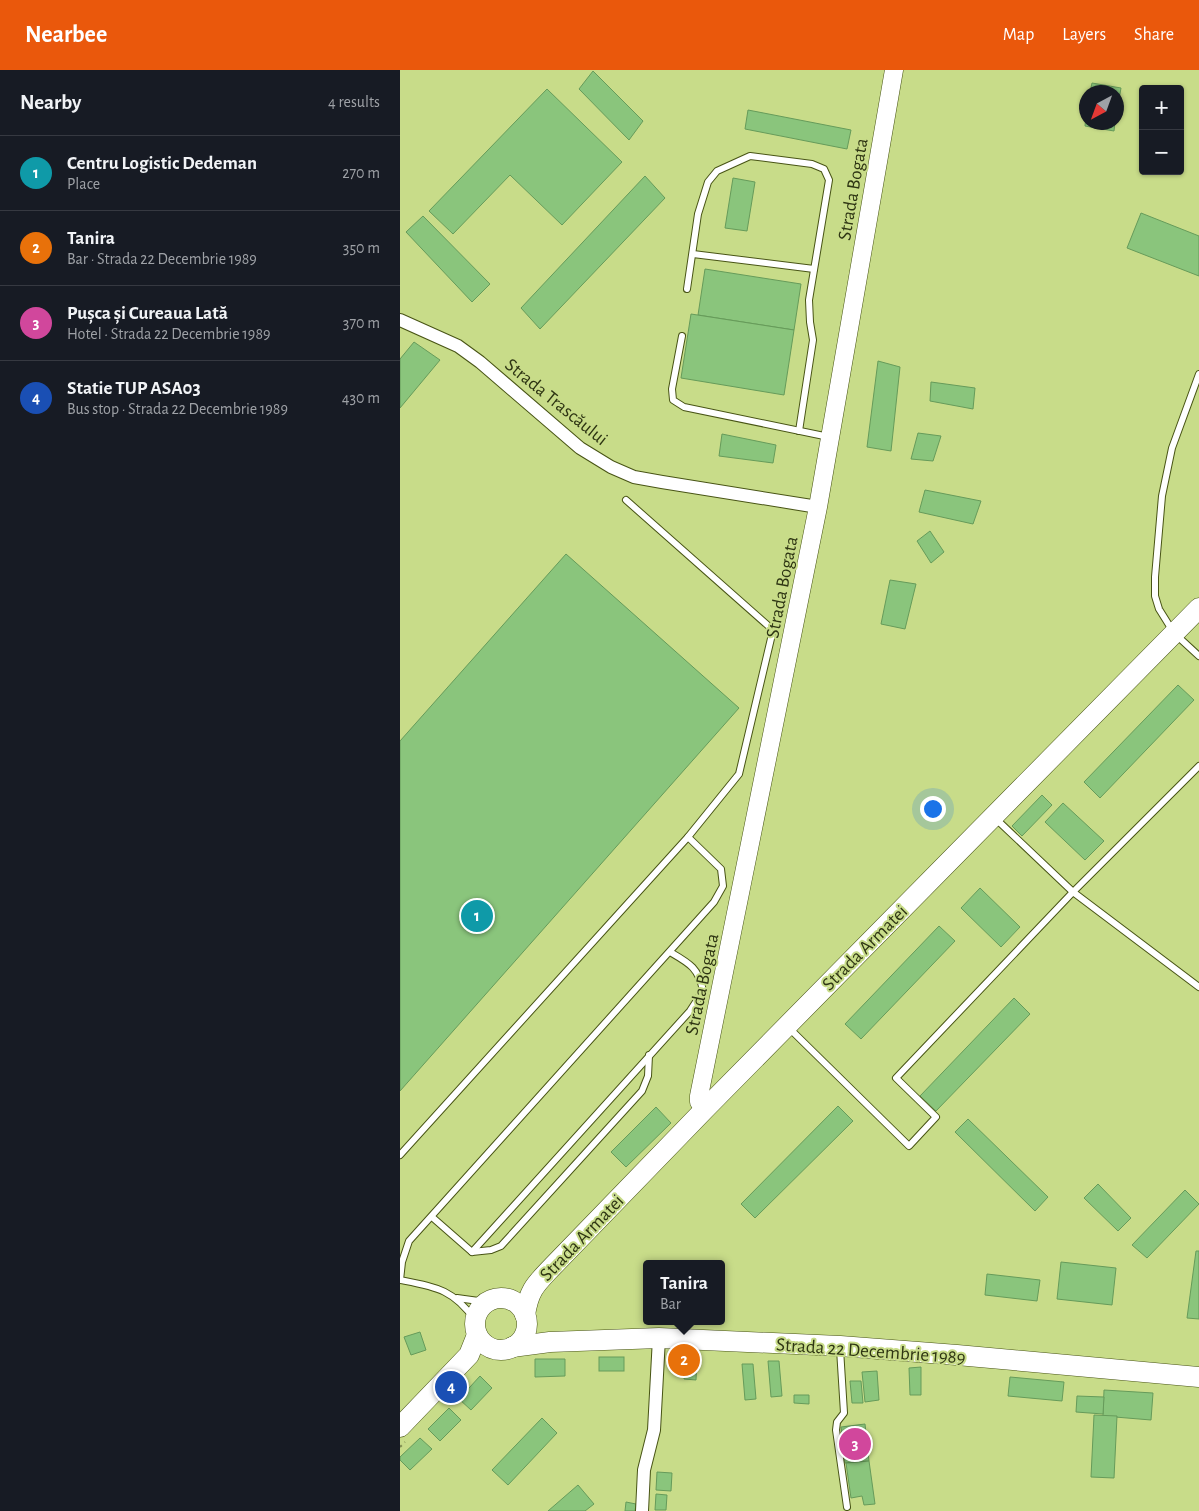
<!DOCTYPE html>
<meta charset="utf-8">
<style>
body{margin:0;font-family:"Alegreya Sans",sans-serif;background:#242831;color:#f1f3f6}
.controls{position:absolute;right:15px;top:15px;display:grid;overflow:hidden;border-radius:5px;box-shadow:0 1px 4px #0004}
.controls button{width:45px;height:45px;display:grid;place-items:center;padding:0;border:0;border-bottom:1px solid #363941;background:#171b24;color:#f1f3f6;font:25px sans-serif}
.compass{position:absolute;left:679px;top:15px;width:45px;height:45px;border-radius:50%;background:#171b24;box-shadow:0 1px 4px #0004;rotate:221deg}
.you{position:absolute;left:532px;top:738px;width:18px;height:18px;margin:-12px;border:4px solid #fff;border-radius:50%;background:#1a73e8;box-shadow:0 0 0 8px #1a73e833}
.badge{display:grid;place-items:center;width:32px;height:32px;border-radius:50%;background:#ea580c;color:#fff;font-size:16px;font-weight:700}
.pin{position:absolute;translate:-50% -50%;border:2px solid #fff;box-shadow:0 1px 5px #0006}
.popup{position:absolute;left:243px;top:1190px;width:82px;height:65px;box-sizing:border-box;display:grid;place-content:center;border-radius:5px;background:#171b24;filter:drop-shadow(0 1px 4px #0005);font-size:16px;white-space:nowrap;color:#9ea1a6}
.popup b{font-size:19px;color:#f1f3f6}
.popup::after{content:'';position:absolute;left:50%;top:100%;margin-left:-10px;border:10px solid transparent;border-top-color:#171b24}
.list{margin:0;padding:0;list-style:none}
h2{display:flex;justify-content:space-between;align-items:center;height:65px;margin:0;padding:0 20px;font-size:21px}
h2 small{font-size:16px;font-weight:400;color:#9ea1a6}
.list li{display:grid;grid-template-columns:32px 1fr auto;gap:15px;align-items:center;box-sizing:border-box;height:75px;padding:0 20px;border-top:1px solid #363941}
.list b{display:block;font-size:19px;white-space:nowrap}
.list p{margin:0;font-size:16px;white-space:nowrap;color:#9ea1a6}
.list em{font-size:16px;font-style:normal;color:#9ea1a6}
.map{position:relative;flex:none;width:799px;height:1441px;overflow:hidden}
header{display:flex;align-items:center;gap:30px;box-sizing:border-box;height:70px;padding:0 25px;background:#ea580c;color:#fff}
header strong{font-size:24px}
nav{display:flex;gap:28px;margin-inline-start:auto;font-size:18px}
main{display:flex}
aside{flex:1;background:#171b24}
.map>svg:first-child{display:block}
</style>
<header>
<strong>Nearbee</strong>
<nav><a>Map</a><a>Layers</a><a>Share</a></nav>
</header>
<main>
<aside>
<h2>Nearby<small>4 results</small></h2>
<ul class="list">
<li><span class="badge" style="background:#0f9aa8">1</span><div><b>Centru Logistic Dedeman</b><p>Place</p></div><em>270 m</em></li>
<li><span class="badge" style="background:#e8710a">2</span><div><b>Tanira</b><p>Bar · Strada 22 Decembrie 1989</p></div><em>350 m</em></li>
<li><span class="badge" style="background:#d1479c">3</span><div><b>Pușca și Cureaua Lată</b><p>Hotel · Strada 22 Decembrie 1989</p></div><em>370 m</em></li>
<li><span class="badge" style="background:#1a4fb4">4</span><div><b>Statie TUP ASA03</b><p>Bus stop · Strada 22 Decembrie 1989</p></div><em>430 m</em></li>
</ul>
</aside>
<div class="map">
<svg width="799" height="1441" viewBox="0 0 799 1441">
<rect width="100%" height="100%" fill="#c8dc89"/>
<g fill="#8ac57c" stroke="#669b5a">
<polygon points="193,1 243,51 229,70 179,19"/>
<polygon points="692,13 721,18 716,46 716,22 690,22"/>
<polygon points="147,19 222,92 162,155 110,105 53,164 29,141"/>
<polygon points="348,40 451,60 447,79 345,59"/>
<polygon points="686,45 686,52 715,52 714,61 685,56"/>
<polygon points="245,106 265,128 140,259 121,238"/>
<polygon points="333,108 355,112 347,161 325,158"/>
<polygon points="741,143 799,166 799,206 727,178"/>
<polygon points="23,146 90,214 72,232 6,162"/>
<polygon points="305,199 401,214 394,260 298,245"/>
<polygon points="291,244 394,260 384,325 281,308"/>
<polygon points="14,272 40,290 0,338 0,289"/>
<polygon points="478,291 500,297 491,381 467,377"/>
<polygon points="531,312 575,318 573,339 530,331"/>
<polygon points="518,363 541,366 533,391 511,389"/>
<polygon points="322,364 376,375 373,393 319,386"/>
<polygon points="525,420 581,431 573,454 519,442"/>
<polygon points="530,461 544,482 531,493 517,471"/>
<polygon points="166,484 339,638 0,1021 0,671"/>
<polygon points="490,510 516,514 505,559 481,554"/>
<polygon points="778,615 794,630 700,728 684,712"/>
<polygon points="642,725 652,735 622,766 612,756"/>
<polygon points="663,733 704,771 685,790 645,752"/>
<polygon points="580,818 620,857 601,877 561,838"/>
<polygon points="539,856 555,871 461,969 445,954"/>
<polygon points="614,928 630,944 536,1041 520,1026"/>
<polygon points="438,1036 453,1051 355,1148 341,1134"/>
<polygon points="256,1037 271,1053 226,1097 211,1082"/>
<polygon points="568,1049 648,1127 635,1141 555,1062"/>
<polygon points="698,1114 731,1148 718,1161 684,1128"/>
<polygon points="785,1120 799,1134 747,1188 732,1175"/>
<polygon points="796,1181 799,1181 799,1249 787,1248"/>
<polygon points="661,1192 716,1198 712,1235 657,1229"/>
<polygon points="587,1204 640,1210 637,1231 585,1225"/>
<polygon points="20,1262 26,1280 11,1285 4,1267"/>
<polygon points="272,1272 298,1273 297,1288 271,1287"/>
<rect x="199" y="1287" width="25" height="14"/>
<polygon points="271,1287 297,1288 296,1310 284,1309 285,1299 271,1298"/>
<polygon points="135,1289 165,1289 165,1306 135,1307"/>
<polygon points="368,1291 379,1291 382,1326 371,1327"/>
<polygon points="342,1294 353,1294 356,1329 345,1330"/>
<polygon points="521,1297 521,1325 510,1325 509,1298"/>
<polygon points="477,1301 479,1330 465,1332 462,1302"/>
<polygon points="80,1306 92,1318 71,1340 59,1329"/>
<polygon points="610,1307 664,1312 662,1331 608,1326"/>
<polygon points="450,1311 461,1311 463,1333 452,1333"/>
<polygon points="704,1320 753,1323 751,1350 703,1346"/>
<polygon points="394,1325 409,1325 409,1334 394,1333"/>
<polygon points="677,1326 704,1327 703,1344 676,1342"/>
<polygon points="49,1338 61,1350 40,1371 28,1359"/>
<polygon points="694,1345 717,1346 714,1408 691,1407"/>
<polygon points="142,1348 157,1363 108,1415 92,1400"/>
<polygon points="465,1354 469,1391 445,1393 441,1357"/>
<polygon points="20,1368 32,1379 10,1400 0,1390 0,1387"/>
<polygon points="469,1391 475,1434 464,1435 462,1426 451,1428 446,1393"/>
<polygon points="257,1402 272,1403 271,1421 256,1420"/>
<polygon points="178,1415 194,1434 185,1441 148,1441"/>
<polygon points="256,1424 267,1425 266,1440 255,1440"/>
<polygon points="226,1432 236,1434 235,1441 225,1441"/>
</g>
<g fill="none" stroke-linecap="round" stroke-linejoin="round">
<g stroke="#485415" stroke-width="8">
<g id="lane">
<polyline points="293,184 414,199"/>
<polyline points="287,219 298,144 308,112 317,101 350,86 412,94 424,99 429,110 409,230 410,252 413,270 399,361"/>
<polyline points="282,266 272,319 273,330 284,337 429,367"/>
<polyline points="799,304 772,378 762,426 755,507 755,526 759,539 774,563 799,586"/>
<polyline points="596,749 673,822 799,917"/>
<polyline points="389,958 509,1076 536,1047 496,1008 673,822 799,696"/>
<polyline points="0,1085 288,767 339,704 373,560 226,430"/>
<polyline points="32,1147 72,1182 91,1180 101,1176 242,1021 248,1006 249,985"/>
<path d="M 72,1182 L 290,941 L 303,921 C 299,898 289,893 270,882"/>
<polyline points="0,1210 2,1192 9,1171 314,832 323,816 321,799 288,767"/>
<path d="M 0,1210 C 36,1217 53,1219 75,1250"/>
<polyline points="57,1228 86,1232"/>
<polyline points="440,1279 444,1343 437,1352 436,1360 447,1437"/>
</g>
</g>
<g stroke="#485415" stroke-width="14">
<g id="street">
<polyline points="0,250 58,276 80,292 180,378 211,397 234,407 262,412 418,437"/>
<polyline points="242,1441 244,1400 254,1360 259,1268"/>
</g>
</g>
<g stroke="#485415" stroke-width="19">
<polyline id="secondary" points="305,1039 299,1032 299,1026 418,437 494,0"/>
</g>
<g stroke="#485415" stroke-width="21">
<g id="primary">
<circle cx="101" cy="1254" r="26"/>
<path d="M 125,1245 C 129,1219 136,1214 153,1196 L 305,1039 L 799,538"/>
<polyline points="112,1277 150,1272 259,1268 440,1276 557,1285 799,1307"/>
<polyline points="0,1357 69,1285 77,1265"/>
</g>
</g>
<polyline stroke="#818f53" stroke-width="2" stroke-dasharray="2.5 4" stroke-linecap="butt" points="0,1377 5,1372"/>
<use href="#lane" stroke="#fff" stroke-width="6"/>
<use href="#street" stroke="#fff" stroke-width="12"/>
<use href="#secondary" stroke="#fff" stroke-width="18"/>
<use href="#primary" stroke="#fff" stroke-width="20"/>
</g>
<g text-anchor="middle" stroke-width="4" stroke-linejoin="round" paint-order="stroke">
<g font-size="19" fill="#2e3513" stroke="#c8dc89">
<text transform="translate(452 119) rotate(-80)" y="7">Strada Bogata</text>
<text transform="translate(157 331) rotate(39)" y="7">Strada Trascăului</text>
<text transform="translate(381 517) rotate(-79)" y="7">Strada Bogata</text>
<text transform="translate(464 877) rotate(-45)" y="7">Strada Armatei</text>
<text transform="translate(301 914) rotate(-78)" y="7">Strada Bogata</text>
<text transform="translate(181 1167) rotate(-46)" y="7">Strada Armatei</text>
<text transform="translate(471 1280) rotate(4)" y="7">Strada 22 Decembrie 1989</text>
</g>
</g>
</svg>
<div class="controls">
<button>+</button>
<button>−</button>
</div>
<svg class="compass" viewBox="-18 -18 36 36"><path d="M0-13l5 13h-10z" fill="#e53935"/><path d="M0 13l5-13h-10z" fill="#9ea1a6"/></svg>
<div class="you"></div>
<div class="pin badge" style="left:77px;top:846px;background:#0f9aa8">1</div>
<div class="pin badge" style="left:284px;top:1290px;background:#e8710a">2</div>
<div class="popup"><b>Tanira</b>Bar</div>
<div class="pin badge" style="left:455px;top:1374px;background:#d1479c">3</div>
<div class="pin badge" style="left:51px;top:1317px;background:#1a4fb4">4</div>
</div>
</main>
